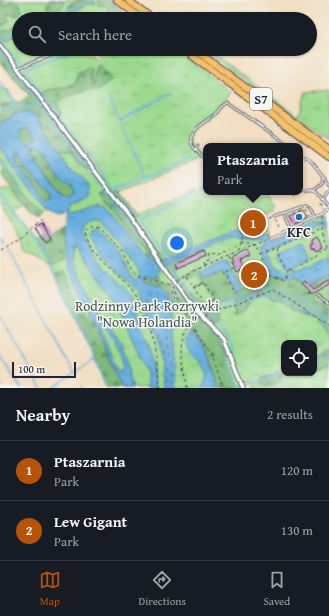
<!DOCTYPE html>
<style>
body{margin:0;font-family:"Gentium Book Plus",serif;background:#242831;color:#f1f3f6}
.controls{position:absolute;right:12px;bottom:12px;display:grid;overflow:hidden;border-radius:8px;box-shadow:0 1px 3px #0004}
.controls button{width:36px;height:36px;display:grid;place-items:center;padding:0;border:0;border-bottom:1px solid #363941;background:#171b24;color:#f1f3f6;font:20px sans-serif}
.scale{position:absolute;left:12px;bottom:10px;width:64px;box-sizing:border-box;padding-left:4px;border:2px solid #22223b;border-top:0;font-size:11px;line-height:14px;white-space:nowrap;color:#22223b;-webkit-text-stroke:3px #f6f6f2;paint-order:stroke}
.you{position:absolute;left:177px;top:243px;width:14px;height:14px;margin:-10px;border:3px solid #fff;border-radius:50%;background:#1a73e8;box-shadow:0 0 0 6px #1a73e833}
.badge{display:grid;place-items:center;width:26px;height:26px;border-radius:50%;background:#b45309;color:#fff;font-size:13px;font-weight:700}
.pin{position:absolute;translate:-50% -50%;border:2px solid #fff;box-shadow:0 1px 4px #0006}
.popup{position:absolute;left:203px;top:143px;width:100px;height:52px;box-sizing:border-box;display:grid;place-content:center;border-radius:8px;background:#171b24;filter:drop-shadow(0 1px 3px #0005);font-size:13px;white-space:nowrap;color:#9ea1a6}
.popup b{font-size:15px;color:#f1f3f6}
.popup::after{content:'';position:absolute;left:50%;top:100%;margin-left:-8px;border:8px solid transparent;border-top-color:#171b24}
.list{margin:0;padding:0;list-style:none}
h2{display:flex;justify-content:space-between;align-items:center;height:52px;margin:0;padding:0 16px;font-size:17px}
h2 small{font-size:13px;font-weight:400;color:#9ea1a6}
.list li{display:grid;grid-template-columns:26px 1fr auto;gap:12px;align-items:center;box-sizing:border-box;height:60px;padding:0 16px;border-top:1px solid #363941}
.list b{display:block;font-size:15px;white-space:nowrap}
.list p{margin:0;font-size:13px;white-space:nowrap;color:#9ea1a6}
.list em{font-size:13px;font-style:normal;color:#9ea1a6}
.icon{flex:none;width:22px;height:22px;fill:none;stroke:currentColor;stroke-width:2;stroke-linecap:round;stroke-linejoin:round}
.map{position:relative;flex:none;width:329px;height:388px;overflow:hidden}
.search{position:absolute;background:#171b24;box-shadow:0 1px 3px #0004;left:12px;right:12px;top:12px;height:44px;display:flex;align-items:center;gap:10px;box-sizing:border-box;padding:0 14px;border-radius:22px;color:#9ea1a6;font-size:15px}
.sheet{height:172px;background:#171b24}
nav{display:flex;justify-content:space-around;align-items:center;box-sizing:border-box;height:56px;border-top:1px solid #363941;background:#171b24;font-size:11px;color:#9ea1a6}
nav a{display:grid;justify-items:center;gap:2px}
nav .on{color:#b45309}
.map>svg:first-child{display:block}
</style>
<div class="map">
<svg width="329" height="388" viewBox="0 0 329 388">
<defs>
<pattern id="grass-tufts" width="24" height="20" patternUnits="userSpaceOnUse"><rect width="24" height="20" fill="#9bd98e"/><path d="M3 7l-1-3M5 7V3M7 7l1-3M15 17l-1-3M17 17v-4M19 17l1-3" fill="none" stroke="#85ba7b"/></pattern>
<pattern id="forest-firs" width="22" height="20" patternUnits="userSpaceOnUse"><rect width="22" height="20" fill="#7cb979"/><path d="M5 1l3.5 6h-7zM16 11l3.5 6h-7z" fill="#659664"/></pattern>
<pattern id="water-ripples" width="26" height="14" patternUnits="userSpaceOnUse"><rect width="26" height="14" fill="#67afdf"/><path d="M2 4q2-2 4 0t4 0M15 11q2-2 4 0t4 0" fill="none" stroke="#548eb6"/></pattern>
<pattern id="building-hatch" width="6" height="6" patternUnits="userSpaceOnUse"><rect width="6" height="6" fill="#d090ca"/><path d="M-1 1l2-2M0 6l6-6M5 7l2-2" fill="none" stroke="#a875a5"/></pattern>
</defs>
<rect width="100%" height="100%" fill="#f6f6f2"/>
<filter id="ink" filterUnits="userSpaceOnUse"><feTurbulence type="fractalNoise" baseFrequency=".025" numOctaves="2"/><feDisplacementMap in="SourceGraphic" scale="8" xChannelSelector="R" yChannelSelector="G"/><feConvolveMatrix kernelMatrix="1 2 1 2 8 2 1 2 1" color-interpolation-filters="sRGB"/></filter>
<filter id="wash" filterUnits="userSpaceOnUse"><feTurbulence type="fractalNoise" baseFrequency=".012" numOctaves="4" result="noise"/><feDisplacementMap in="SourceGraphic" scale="16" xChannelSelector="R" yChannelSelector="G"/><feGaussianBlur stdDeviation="0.9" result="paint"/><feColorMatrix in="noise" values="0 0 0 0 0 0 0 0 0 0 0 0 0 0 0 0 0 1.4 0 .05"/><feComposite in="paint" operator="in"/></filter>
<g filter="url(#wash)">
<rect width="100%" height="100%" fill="#f2dfc2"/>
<g fill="url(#grass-tufts)" stroke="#5e7e64">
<path d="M 3,0 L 98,0 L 99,5 L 106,5 L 108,8 L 106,16 L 108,19 L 19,19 L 19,49 L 85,49 L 97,60 L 99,57 L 97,54 L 98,50 L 100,49 L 175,49 L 231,92 C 226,98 221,106 215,112 C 205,122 185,128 190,145 L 202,158 L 113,195 L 109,190 L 105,192 L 106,204 L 112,207 L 153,261 L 132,220 L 141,213 L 191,193 L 195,194 L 206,190 L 206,192 L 266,192 L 276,207 L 275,211 L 262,217 L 272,239 L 314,219 L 329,215 L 329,313 L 312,302 L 259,290 L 261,292 L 233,303 L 235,315 C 246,308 251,298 265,295 L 272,300 L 279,300 L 289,310 L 313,319 L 323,326 L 329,334 L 329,351 L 323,351 L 319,356 L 314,356 L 314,343 L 284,343 L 284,373 L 314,373 L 314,367 L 318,368 L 329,364 L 329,386 L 326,388 L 254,388 L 256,387 L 251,379 L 250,383 L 246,384 L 243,388 L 122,388 L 64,271 L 55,274 L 51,267 L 24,251 L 16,230 L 0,205 L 0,190 L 11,187 L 24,205 L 14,212 L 28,230 L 51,267 L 66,259 C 64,239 59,220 72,205 L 83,202 L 90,187 L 75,171 L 60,150 L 71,150 L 86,170 L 56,119 L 57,101 C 71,96 83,88 97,90 L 112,80 L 95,69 L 94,80 L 91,80 L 91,69 L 77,77 L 77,82 L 64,88 L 47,90 L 38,95 L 0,45 L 0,27 L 6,24 L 6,16 L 9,14 L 14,16 L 20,13 L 19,3 L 10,2 L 4,6 L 2,3 Z"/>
<polygon points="202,49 207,49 298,116 305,92 329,90 329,139 298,117 296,119"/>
<polygon points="0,87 3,89 7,89 16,102 0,106"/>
<polygon points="0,147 30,186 47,211 44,214 34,204 6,169 3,169 0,163"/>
</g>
<g fill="url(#forest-firs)" stroke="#4f6e5a">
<path d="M 0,0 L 3,0 L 2,3 L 4,6 L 10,2 L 19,3 L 22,10 C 18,18 14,13 7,14 L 9,21 L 0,27 Z"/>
<polygon points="51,0 63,0 65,3 58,11 60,17 57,19 33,19 38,12 45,12 49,16 51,13 47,9 47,4"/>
<path d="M 83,0 L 93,0 L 96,4 C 85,2 79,12 70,12 L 68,7 L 70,4 Z"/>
<polygon points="98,0 109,0 123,11 118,19 108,19 106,16 108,8 106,5 99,5"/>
<polygon points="17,24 19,25 19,36 12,38 9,41 1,39 1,31 11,29"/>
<path d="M 0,45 L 38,95 L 47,90 L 64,88 L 77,82 L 77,73 L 88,67 L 91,69 L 91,80 L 94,80 L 96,66 L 100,67 L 112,80 L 97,91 C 83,88 71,96 57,102 L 61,112 L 60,117 L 56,119 L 93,168 L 86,170 L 71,150 L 60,150 L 39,119 L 18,113 L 0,123 L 0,106 L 23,101 L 29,96 L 27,91 L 24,90 L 2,64 Z"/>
<polygon points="26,127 36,136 33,142 27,144 18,132"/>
<polygon points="39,145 44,148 60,177 70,185 74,196 68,199 61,196 33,150 33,147"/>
<path d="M 17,153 L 21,153 L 28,165 L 51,194 L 51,201 L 47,203 C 38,198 38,186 33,179 C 28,172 14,161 17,153 Z"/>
<polygon points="6,168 34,204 44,214 39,219 29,211 0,172"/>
<path d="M 110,190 L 113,195 L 120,191 L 137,216 L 133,220 L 162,260 L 153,261 L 146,257 L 145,249 C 132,242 123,221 113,209 C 109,204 104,202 101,195 Z"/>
<polygon points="62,230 67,259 51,267 36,242 42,238 45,242"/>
<path d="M 204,248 L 205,250 L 176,263 L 178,268 L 175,269 L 197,301 L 200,300 L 205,308 L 211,305 L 214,300 L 198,274 L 189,279 L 186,275 L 197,269 L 201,272 L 204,278 L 221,273 L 226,274 L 235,294 L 267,279 L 263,270 L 270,268 L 274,276 C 284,272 294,276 301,283 L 305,280 L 308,285 L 329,275 L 329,280 L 309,294 L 313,299 L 312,302 L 329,313 L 329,334 L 323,326 L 313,319 L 289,310 L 279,300 L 272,300 L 265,295 L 250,300 L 245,310 L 235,316 L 233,303 L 260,292 L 259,290 L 199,315 L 202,317 L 217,309 L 217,326 L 213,328 L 202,318 L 199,319 C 219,337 231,363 240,388 L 219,388 L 212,365 L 200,340 L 191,333 L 187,320 L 177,304 L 171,305 L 167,294 L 144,281 L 145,276 L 159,276 L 161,282 L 172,286 L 174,292 L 180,289 L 164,264 Z"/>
<polygon points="64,270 89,319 95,322 112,367 122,388 106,388 95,359 55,274"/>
<polygon points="329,350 329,364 318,368 314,367 314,356 319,356 323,351"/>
<path d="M 279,370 L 283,373 C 282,384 272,387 262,384 L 262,378 L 275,374 L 276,371 Z"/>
</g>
<g fill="url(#water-ripples)" stroke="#44688d" fill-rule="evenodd">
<path d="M 26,112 L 33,113 L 39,119 L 75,171 L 90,187 L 90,196 L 83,202 L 72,205 L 67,213 L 62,216 L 56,217 L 49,213 L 30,186 L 0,147 L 0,123 L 18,113 ZM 26,127 L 36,136 L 33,142 L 28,144 L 19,132 ZM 39,145 L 44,148 L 60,177 L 70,185 L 73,196 L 68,199 L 61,196 L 33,150 L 33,146 ZM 19,152 L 21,153 L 28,165 L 51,194 L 51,200 L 47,202 C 40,198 40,191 36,184 C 30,174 19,166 16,155 Z"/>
<path d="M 100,207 L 107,208 L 111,212 L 141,253 L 146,257 L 157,262 L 234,231 L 248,234 L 251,229 L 258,226 L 271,240 L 316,221 L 324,221 L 329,219 L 329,231 L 327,226 L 322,224 L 275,245 L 268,251 L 277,267 L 291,272 L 295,271 L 294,267 L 286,266 L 280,255 L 281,250 L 304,241 L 310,256 L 310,258 L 294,266 L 296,270 L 308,265 L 309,267 L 329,257 L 329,275 L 308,285 L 305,281 L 301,283 L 295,276 L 289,279 L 287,276 L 280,274 L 274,276 L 260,247 L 266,243 L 265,240 L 231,238 L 164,264 L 160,267 L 160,272 L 156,277 L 145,276 L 144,281 L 146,282 L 162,287 L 167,294 L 171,305 L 171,337 L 176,388 L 164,388 L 158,335 L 142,302 L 139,292 L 105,257 L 90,237 L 93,230 L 98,230 L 101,232 L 120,253 L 132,277 L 135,280 L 138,279 L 140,274 L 138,269 L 102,222 C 92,218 80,224 82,236 L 105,267 L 131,293 L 150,350 L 156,388 L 147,388 L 146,372 L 115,298 L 76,246 L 73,251 L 75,264 L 96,307 L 121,342 L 128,363 L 129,378 L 133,388 L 122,388 C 109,362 101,335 89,309 C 82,292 71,277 67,259 C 63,247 59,225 67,215 C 79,215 88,208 100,207 ZM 102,327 L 106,328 C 112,336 127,362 122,371 L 117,371 L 101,329 Z"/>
<polygon points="227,261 242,291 235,294 226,274 221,273 204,278 201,272"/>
<path d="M 191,333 C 208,345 213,369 219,388 L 202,388 L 207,377 C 206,373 205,368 202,365 C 193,351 189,360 185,338 Z"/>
</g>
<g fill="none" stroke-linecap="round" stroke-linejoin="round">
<g stroke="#67afdf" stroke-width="1.5">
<polyline points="47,19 93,0"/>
<polyline points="0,38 20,63 61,49"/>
<polyline points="0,38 19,30"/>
<polyline points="77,49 24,69 133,215"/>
<polyline points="0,51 146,246"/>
<polyline points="0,82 16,106"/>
<polyline points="109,98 145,177"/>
<polyline points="0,110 24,106 43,107"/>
<polyline points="120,121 171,93"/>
<polyline points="0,156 23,189"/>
<polyline points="114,190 190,159"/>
<path d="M 0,195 C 9,207 20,219 29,231 C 62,279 86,334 106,388"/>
<polyline points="0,237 4,243"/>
<polyline points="9,250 74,373"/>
<polyline points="151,253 157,262"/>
<polyline points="166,258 138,220 194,195"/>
<polyline points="169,263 179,277"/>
<polyline points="181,280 202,313 274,286 329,321"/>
<polyline points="176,288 195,315 221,341 240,388"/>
<polyline points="0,315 41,388"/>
<polyline points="0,356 21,388"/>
<polyline points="314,361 329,355"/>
<polyline points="0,385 2,388"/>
<polyline points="81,386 81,388"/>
<polyline points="247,386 284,372"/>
<polyline points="52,388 95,359"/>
<path d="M 247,388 L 229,339 L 207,317 C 223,310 261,293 277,296 L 329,328"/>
</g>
<g stroke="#3e5a7d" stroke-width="1" stroke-dasharray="5 4" stroke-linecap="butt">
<polyline points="167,300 160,294 152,293 146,297 146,300 160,333 167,388"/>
<polyline points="167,300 166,344 172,388"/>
</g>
</g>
<g id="blocks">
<g fill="url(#building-hatch)">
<polygon points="304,210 308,218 296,224 294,222 291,216"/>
<polygon points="41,224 50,239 45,243 35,228"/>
<polygon points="317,237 323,248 316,251 314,248 312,250 310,245 313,244 311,240"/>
<polygon points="248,250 251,257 241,261 245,268 237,272 232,259"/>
<polygon points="204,251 206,256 178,268 176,263"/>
<polygon points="329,280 329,285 313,294 308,294 309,292 301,284 304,281 313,290"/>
</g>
</g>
</g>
<g filter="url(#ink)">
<use href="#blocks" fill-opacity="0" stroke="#413e4f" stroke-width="1"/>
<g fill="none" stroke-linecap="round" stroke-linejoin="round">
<g stroke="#413e4f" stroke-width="3">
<g id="lane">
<polyline points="18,68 69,49"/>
<polyline points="196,150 198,145"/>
<polyline points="300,154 311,161 323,176 322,184 313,191"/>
<path d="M 206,158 C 201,156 198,152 194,148 C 182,133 205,123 215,115 C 220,111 222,105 228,103 L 290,146"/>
<polyline points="300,172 300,179"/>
<polyline points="324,177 329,186"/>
<path d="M 300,189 L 301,191 C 322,186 318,200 329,207"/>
<polyline points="295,194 300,192"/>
<polyline points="323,199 329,191"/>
<polyline points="284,213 291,228"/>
<polyline points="274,217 307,205 311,208 315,216"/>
<polyline points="271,238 324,213 328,207"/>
<polyline points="317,295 329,303"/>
</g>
</g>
<g stroke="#413e4f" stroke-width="5">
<polyline id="street" points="0,45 132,220 192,307 224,339 243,388"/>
</g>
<g stroke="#413e4f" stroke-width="8">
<g id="highway">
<polyline points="117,0 142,19"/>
<polyline points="128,0 153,19"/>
<polyline points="183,49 329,157"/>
<polyline points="194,49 329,149"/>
</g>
</g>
<g stroke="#413e4f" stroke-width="1" stroke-dasharray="3 3" stroke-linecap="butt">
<polyline points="320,203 323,209"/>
<polyline points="306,209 310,217"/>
<polyline points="288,216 302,210"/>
<polyline points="322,216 322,232 328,248"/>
<polyline points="271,218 244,231 241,243 256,245 272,276 284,281 287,271 277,252 278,247"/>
<polyline points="274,219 279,229"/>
<polyline points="263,222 269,236"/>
<polyline points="1,250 19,239 41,220"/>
<polyline points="239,252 241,243"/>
<polyline points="261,254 322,229"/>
<polyline points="229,257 234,268 222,273 226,276 233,293"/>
<polyline points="204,266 203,263 208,261 209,255 213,254 217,256 236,247 239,252"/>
<path d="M 288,270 C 303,265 315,255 329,248"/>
<polyline points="187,276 205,306 210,303 212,299 205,285 202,284 194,288"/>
<polyline points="177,280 197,269 269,239"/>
<polyline points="172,286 177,300 212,354 223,388"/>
<polyline points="194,287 204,282"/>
<polyline points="172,291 171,293 174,301"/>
<polyline points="206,315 273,289 329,326"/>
<path d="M 160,388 C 157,359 151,311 130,288 C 120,277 85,245 85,231 L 92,226 L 99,227 L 122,251 L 132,271 L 139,276 L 171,285"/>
<path d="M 187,388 C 185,362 175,346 191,323"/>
</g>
<use href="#lane" stroke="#fff" stroke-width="1.5"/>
<use href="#street" stroke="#fff" stroke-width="3.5"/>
<use href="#highway" stroke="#f4c16a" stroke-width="6"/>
</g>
</g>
<circle fill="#1f6fb2" stroke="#f6f6f2" stroke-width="1.5" cx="299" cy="217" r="4"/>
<g text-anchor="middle" stroke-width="3" stroke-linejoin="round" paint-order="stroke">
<rect fill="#f6f6f2" stroke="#626272" stroke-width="1" x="250" y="88" width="22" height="22" rx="3"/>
<g font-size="13" font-weight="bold" fill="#22223b">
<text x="261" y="104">S7</text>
</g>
<g font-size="14" font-weight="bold" fill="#22223b" stroke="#f6f6f2">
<text x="299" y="237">KFC</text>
</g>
<g font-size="14" fill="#465954" stroke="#f6f6f2">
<text x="147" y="311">Rodzinny Park Rozrywki<tspan x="147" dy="16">"Nowa Holandia"</tspan></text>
</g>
</g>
</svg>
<div class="controls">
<button><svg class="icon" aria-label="locate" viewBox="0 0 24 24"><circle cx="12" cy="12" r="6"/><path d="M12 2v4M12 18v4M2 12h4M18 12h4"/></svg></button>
</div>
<div class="scale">100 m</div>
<div class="you"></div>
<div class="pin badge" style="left:253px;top:223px">1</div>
<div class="popup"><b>Ptaszarnia</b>Park</div>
<div class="pin badge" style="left:254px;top:275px">2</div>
<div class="search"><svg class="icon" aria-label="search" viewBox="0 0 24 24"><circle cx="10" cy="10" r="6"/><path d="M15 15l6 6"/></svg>Search here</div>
</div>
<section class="sheet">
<h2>Nearby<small>2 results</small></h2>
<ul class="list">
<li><span class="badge">1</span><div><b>Ptaszarnia</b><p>Park</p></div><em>120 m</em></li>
<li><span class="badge">2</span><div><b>Lew Gigant</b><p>Park</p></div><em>130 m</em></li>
</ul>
</section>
<nav>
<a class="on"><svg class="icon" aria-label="map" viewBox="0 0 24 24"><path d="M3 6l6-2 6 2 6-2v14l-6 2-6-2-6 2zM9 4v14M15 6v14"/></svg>Map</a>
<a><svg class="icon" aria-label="directions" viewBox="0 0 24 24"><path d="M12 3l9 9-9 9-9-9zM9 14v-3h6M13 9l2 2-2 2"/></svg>Directions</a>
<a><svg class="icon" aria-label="saved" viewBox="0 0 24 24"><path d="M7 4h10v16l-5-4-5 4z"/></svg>Saved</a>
</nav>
